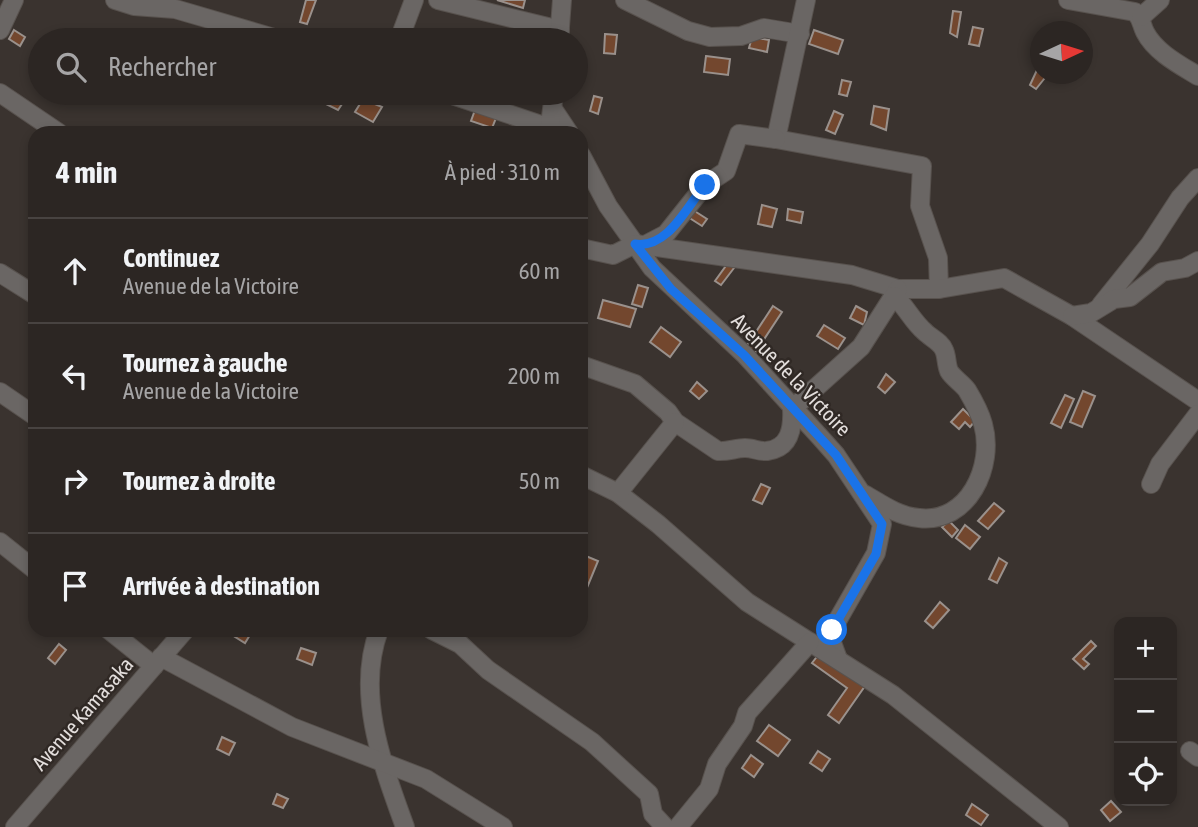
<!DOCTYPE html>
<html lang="fr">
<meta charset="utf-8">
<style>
body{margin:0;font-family:"Asap Condensed",sans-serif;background:#383230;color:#f1f3f6}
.controls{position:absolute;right:21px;bottom:21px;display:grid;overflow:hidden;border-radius:14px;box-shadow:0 4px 10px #0003}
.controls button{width:63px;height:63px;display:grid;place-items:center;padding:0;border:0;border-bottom:2px solid #484341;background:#2c2623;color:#f1f3f6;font:35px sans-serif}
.compass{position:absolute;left:1030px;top:21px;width:63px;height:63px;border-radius:50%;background:#2c2623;box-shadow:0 4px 10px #0003;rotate:86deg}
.stop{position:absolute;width:21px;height:21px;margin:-16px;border:5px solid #1a73e8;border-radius:50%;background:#fff}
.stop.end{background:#1a73e8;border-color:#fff;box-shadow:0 2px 7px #0008}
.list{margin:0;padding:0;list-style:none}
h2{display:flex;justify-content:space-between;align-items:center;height:91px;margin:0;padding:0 28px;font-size:30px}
h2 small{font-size:23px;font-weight:400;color:#a6a5a6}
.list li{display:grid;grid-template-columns:46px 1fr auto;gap:21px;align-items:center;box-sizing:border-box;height:105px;padding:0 28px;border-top:2px solid #484341}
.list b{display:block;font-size:26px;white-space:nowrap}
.list p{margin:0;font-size:23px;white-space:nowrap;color:#a6a5a6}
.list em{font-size:23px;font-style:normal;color:#a6a5a6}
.icon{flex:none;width:38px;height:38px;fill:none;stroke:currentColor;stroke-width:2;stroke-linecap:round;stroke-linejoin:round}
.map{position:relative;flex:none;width:1198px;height:827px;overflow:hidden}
.search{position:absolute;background:#2c2623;box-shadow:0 4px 10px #0003;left:28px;top:28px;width:560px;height:77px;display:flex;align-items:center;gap:18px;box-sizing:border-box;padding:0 24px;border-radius:38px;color:#a6a5a6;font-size:26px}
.panel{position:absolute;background:#2c2623;box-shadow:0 4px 10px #0003;left:28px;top:126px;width:560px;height:511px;border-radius:21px}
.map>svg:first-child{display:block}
</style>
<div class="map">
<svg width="1198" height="827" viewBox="0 0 1198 827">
<rect width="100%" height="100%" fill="#3a332f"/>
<g fill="#73472e" stroke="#9a918c" stroke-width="2">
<polygon points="306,0 316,0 307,24 300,22"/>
<polygon points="497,0 525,0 523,8"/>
<polygon points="953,11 961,12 957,37 950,33"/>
<polygon points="973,27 983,29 979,46 969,44"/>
<polygon points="14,30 25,37 20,46 9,39"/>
<polygon points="814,30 843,40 838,54 809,44"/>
<polygon points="605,34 617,35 615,54 604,53"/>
<polygon points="752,37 769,40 767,52 749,48"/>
<polygon points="706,56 730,59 728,75 704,72"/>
<polygon points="1037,70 1048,74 1036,89 1030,85"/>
<polygon points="842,80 851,82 847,96 839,94"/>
<polygon points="325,93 331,93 344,101 338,110 320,101"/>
<polygon points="594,96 602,98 598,114 590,111"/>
<polygon points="363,99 382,107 373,122 355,112"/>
<polygon points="874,106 889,109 886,130 871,124"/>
<polygon points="475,110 496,118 492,128 471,121"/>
<polygon points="834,111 843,115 835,134 826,130"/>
<polygon points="762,205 777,209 772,227 758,224"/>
<polygon points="788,209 803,212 801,223 787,220"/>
<polygon points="693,210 707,219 702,226 688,217"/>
<polygon points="728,263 734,268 721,285 715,281"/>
<polygon points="638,285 648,288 642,307 632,304"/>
<polygon points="603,300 636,309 630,327 598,318"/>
<polygon points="773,306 782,312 755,353 746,347"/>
<polygon points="856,306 867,312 864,325 850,318"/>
<polygon points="824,325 845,338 838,349 817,336"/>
<polygon points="661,327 681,342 670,357 650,342"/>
<polygon points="886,374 895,382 885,393 878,387"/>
<polygon points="697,382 707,391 699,399 690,391"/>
<polygon points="1083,391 1095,396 1082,427 1070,422"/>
<polygon points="1065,395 1074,399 1061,428 1051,423"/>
<polygon points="963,409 975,421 970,427 965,422 959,429 951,422"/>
<polygon points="761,484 770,488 762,504 753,500"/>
<polygon points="994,503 1004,511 988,529 978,521"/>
<polygon points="949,521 958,530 952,537 942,527"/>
<polygon points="965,525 980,537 970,549 956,538"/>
<polygon points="581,554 598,561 584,595 581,593"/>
<polygon points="999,558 1007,563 997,583 989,579"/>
<polygon points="940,602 949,610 933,628 925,621"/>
<polygon points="224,630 253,630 245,643"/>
<polygon points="1091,641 1096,646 1083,659 1089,664 1084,669 1073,659"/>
<polygon points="59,644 66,650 55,664 48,658"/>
<polygon points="301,648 316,653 312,665 297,659"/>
<polygon points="819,654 865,686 839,723 828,715 847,688 812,663"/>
<polygon points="769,725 790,740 778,756 757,741"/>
<polygon points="222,737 235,743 229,755 217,749"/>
<polygon points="818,751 830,759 822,771 810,763"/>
<polygon points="751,755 763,764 754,777 742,768"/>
<polygon points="277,794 288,799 283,808 273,804"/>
<polygon points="1111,801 1121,812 1110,821 1101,810"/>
<polygon points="972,804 988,815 981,825 966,815"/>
</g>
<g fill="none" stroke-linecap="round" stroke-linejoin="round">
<g stroke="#58524e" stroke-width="20">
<g id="minor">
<polyline points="115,0 134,6 175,9 281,40"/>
<polyline points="438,0 560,30"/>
<polyline points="625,0 688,31 710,37 741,36 764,28 800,34"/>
<polyline points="806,0 776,139 922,166 920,206 938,258 939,289"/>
<path d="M 1068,0 L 1135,12 C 1142,19 1141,24 1145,32 C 1155,52 1180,65 1198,76"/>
<polyline points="1141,17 1160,0"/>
<polyline points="0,30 14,0"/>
<polyline points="399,40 414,0"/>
<polyline points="559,40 562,0"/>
<polyline points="0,93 59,133"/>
<polyline points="446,93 550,128"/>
<polyline points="553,109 569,133"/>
<polyline points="549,133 554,93"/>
<polyline points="581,155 608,206 652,268 745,355 820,437 836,455 882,524 876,553 832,630 831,640 838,659"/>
<polyline points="645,245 666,234 705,185 726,171 739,134 776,139"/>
<polyline points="581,248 613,255 635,244 852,275 898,289 939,289 1004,278 1072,316 1198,401"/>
<polyline points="0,273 35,295"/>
<polyline points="1101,305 1150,244 1180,198 1198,178"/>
<polyline points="1072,316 1091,313 1114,299 1130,297 1162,272 1185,268 1198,261"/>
<path d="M 581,365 L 635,384 L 668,412 L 675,422 L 718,451 C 727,452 736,448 745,448 C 753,448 760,452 767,451 C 790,448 793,428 792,409 L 861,347 L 898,289"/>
<polyline points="0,392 35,416"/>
<polyline points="581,475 618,493 658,524 747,602 893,695 1059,827"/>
<polyline points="1151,484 1160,464 1198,414"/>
<polyline points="618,493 675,422"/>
<path d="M 866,495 C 883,505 898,516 919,518 C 968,524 995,466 983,424 C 980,413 973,400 967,390 C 962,383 953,378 949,371 C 946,364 947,356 944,350 C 941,342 931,338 925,332 C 912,321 906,306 894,296"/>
<polyline points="0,542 35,570"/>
<polyline points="109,630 154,666"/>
<path d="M 379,630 C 355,694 383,766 405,827"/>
<polyline points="432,630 460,644 488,670 592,742 649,794 653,814 665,827"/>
<polyline points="161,657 292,727 426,779 503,827"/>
<polyline points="1190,751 1198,757"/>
<polyline points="15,827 185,630"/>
<polyline points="678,827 709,789 717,764 743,726 747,713 810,642"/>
</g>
</g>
<use href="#minor" stroke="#6a6664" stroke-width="18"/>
</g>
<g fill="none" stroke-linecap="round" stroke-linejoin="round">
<path stroke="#1a73e8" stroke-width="9" d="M 705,185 C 687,206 668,249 635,244 L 671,289 L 744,355 L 836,455 L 882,524 L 876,554 L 832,630"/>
</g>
<g text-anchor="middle" stroke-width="5" stroke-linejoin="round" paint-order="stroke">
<g font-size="21" fill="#e3dedc" stroke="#302925">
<text transform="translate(791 375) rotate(46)" y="7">Avenue de la Victoire</text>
<text transform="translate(83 714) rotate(-49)" y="7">Avenue Kamasaka</text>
</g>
</g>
</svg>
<div class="controls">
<button>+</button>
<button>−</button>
<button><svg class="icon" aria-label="locate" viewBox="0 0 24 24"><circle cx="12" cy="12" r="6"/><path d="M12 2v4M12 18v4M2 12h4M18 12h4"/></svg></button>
</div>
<svg class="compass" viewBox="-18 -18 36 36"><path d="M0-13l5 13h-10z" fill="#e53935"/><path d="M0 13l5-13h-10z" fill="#a6a5a6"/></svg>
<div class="stop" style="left:832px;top:630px"></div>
<div class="stop end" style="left:705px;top:185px"></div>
<div class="search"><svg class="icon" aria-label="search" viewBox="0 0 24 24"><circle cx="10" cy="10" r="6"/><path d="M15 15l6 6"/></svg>Rechercher</div>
<section class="panel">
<h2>4 min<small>À pied · 310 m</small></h2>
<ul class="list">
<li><svg class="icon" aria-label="ahead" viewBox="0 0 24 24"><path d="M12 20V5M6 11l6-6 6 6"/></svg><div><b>Continuez</b><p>Avenue de la Victoire</p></div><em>60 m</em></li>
<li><svg class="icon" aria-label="left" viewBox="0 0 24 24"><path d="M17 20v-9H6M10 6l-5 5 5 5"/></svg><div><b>Tournez à gauche</b><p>Avenue de la Victoire</p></div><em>200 m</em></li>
<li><svg class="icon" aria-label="right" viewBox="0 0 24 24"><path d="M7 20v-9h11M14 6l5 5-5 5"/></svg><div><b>Tournez à droite</b></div><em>50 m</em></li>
<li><svg class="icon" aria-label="arrive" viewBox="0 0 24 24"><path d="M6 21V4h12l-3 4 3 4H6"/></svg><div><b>Arrivée à destination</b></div></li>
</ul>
</section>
</div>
